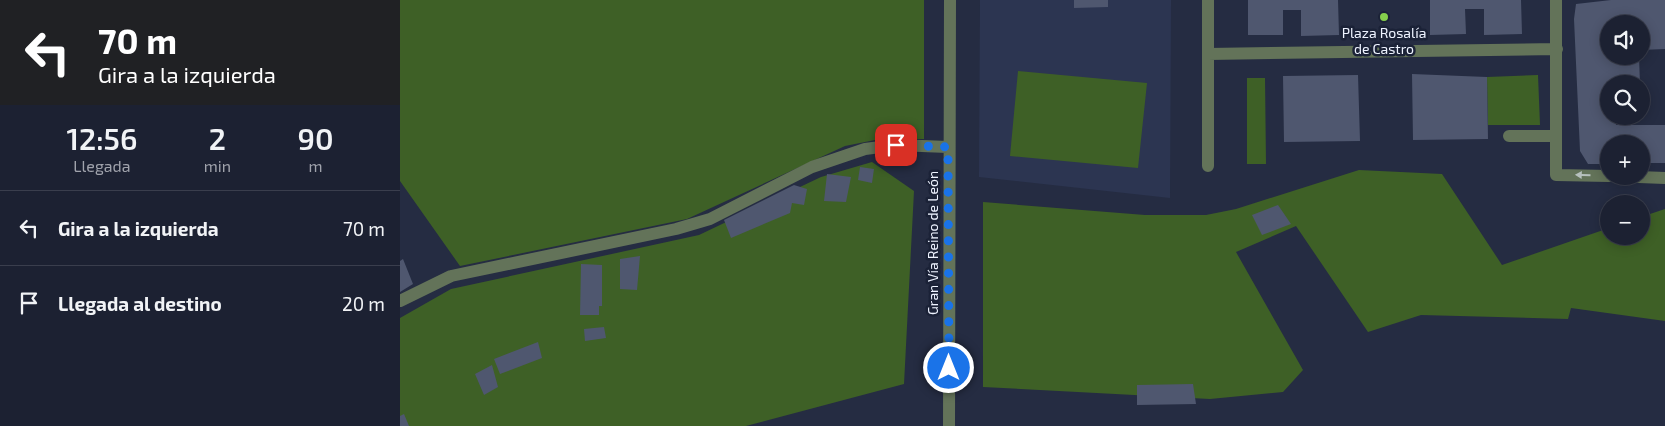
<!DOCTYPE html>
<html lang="es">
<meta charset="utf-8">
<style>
:root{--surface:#1c2132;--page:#25293a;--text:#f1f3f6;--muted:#a0a3ac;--line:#3a3e4d}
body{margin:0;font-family:"Exo 2",sans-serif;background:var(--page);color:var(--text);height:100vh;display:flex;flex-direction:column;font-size:19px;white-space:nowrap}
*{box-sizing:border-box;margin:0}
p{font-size:16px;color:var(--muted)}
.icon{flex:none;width:28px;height:28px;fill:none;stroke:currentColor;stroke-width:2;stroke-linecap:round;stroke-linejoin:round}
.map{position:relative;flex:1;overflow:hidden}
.details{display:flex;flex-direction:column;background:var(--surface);width:400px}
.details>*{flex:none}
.banner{background:#202124;color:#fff;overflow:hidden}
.tools{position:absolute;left:1200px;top:15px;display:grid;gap:10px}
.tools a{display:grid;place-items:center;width:50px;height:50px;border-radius:50%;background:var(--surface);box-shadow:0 2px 12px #0003,0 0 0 1px var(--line);font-size:25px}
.pin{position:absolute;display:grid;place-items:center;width:42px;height:42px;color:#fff;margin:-21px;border-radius:10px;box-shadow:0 2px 8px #0006}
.me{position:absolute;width:55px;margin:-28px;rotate:0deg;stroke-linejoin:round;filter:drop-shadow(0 0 4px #0008)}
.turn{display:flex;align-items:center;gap:18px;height:105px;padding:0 15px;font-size:22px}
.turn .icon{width:65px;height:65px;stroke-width:2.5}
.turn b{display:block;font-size:35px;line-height:42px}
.eta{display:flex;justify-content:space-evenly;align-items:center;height:85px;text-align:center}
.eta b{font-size:30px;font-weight:600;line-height:35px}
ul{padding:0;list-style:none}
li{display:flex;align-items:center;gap:15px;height:75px;padding:0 15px;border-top:1px solid var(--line)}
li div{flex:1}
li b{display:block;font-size:19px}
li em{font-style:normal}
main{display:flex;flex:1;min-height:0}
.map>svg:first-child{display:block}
.built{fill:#2c3551}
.green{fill:#3e6026}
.building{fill:#4f576f}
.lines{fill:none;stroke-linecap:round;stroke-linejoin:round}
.minor{stroke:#637359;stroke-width:12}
.oneway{fill:#b6c0bd}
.route{stroke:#1a73e8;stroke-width:9;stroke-dasharray:0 16.2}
.poi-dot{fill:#85cf4c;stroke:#1b2237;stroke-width:2}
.labels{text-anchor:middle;stroke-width:5;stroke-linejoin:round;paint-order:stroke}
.poi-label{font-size:14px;fill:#eef3ff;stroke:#1b2237}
.street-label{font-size:14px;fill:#eef3ff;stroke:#1b2237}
</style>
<main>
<section class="details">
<div class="banner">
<div class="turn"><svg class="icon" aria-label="left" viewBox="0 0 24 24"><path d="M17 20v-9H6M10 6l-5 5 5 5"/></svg><div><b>70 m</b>Gira a la izquierda</div></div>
</div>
<div class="eta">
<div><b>12:56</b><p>Llegada</p></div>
<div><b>2</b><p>min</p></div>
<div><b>90</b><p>m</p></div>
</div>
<ul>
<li><svg class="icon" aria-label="left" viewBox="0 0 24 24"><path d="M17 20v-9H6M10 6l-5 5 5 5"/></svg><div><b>Gira a la izquierda</b></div><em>70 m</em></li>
<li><svg class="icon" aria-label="arrive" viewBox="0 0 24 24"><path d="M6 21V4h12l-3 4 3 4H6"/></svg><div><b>Llegada al destino</b></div><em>20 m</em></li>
</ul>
</section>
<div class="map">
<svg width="1265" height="426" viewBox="0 0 1265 426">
<rect width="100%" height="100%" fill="#252c42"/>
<path class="built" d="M580,0H771L770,198L579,177Z"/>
<path class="green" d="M0,0H524V139H480L445,146L287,219L60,266L0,181Z
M618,71L747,83L738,168L610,156Z
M1138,75L1140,125H1088L1087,77Z
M847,78H865L866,164H847Z
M472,162L514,191L504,384L346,426H0V318L51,289L299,235L421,177Z
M959,170L1042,174L1102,265L1209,228V236H1241V217L1265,209V321L1171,308L1168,319L1021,315L968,332L896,226L836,252L903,370L883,392L810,399L583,387V202L745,215H806L836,209Z"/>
<path class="building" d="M674,0H708V7L674,8Z
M848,0H938L939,35L901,36V10H883V35H848Z
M1030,0H1121L1122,34L1084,35V9H1065L1066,34L1030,35Z
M1211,0H1265V49L1241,50V24H1209V56H1239L1240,84H1209V116H1216V125H1265V163H1241V144H1209V164H1188L1180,151L1174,19L1176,4Z
M1012,74L1087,77L1088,139L1013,140Z
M958,75L960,141L884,142L883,76Z
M460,167L474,169L472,183L458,180Z
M427,174L451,177L446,202L424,201Z
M394,185L407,189L404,205L392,203L390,213L331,238L324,220Z
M878,205L891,224L862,235L852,215Z
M240,256L237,290L220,289V259Z
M3,259L13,284L0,292V261Z
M181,264L202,265V306H199V315H180Z
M204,327L206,338L185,341L184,329Z
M138,342L142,358L100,374L94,359Z
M92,365L98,387L84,395L75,374Z
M793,384L796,404L737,405V385Z
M4,414L9,426H0V416Z"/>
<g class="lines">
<path class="minor" d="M1156,0V175L1209,176
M808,54L1157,49
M1109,136H1156
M808,166V0
M1213,176L1265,178
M0,301L51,276L276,229L310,219L412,167L465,149L496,145L548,147
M549,426L550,0"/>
</g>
<defs><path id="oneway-solid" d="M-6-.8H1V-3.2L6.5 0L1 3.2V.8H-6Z" transform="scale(1.25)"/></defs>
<use class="oneway" href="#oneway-solid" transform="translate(1183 175) rotate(-178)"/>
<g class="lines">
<path class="route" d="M496,145L548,147L549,368"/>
</g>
<circle class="poi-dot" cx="984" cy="17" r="5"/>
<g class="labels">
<g class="poi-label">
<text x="984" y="38">Plaza Rosalía<tspan x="984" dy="16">de Castro</tspan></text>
</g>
<g class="street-label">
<text transform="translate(533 243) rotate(-90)" y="5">Gran Vía Reino de León</text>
</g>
</g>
</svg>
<div class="tools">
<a><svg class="icon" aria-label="sound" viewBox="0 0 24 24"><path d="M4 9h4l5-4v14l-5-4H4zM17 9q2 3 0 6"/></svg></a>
<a><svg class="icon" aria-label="search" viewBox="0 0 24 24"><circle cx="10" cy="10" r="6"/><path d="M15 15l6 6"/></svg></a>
<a>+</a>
<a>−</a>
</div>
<div class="pin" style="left:496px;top:145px;background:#d93025"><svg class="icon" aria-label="arrive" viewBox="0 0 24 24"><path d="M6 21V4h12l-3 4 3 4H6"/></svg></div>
<svg class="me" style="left:549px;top:368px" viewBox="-20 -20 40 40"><circle r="17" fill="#1a73e8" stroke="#fff" stroke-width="3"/><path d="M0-11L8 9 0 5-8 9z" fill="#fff"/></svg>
</div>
</main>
